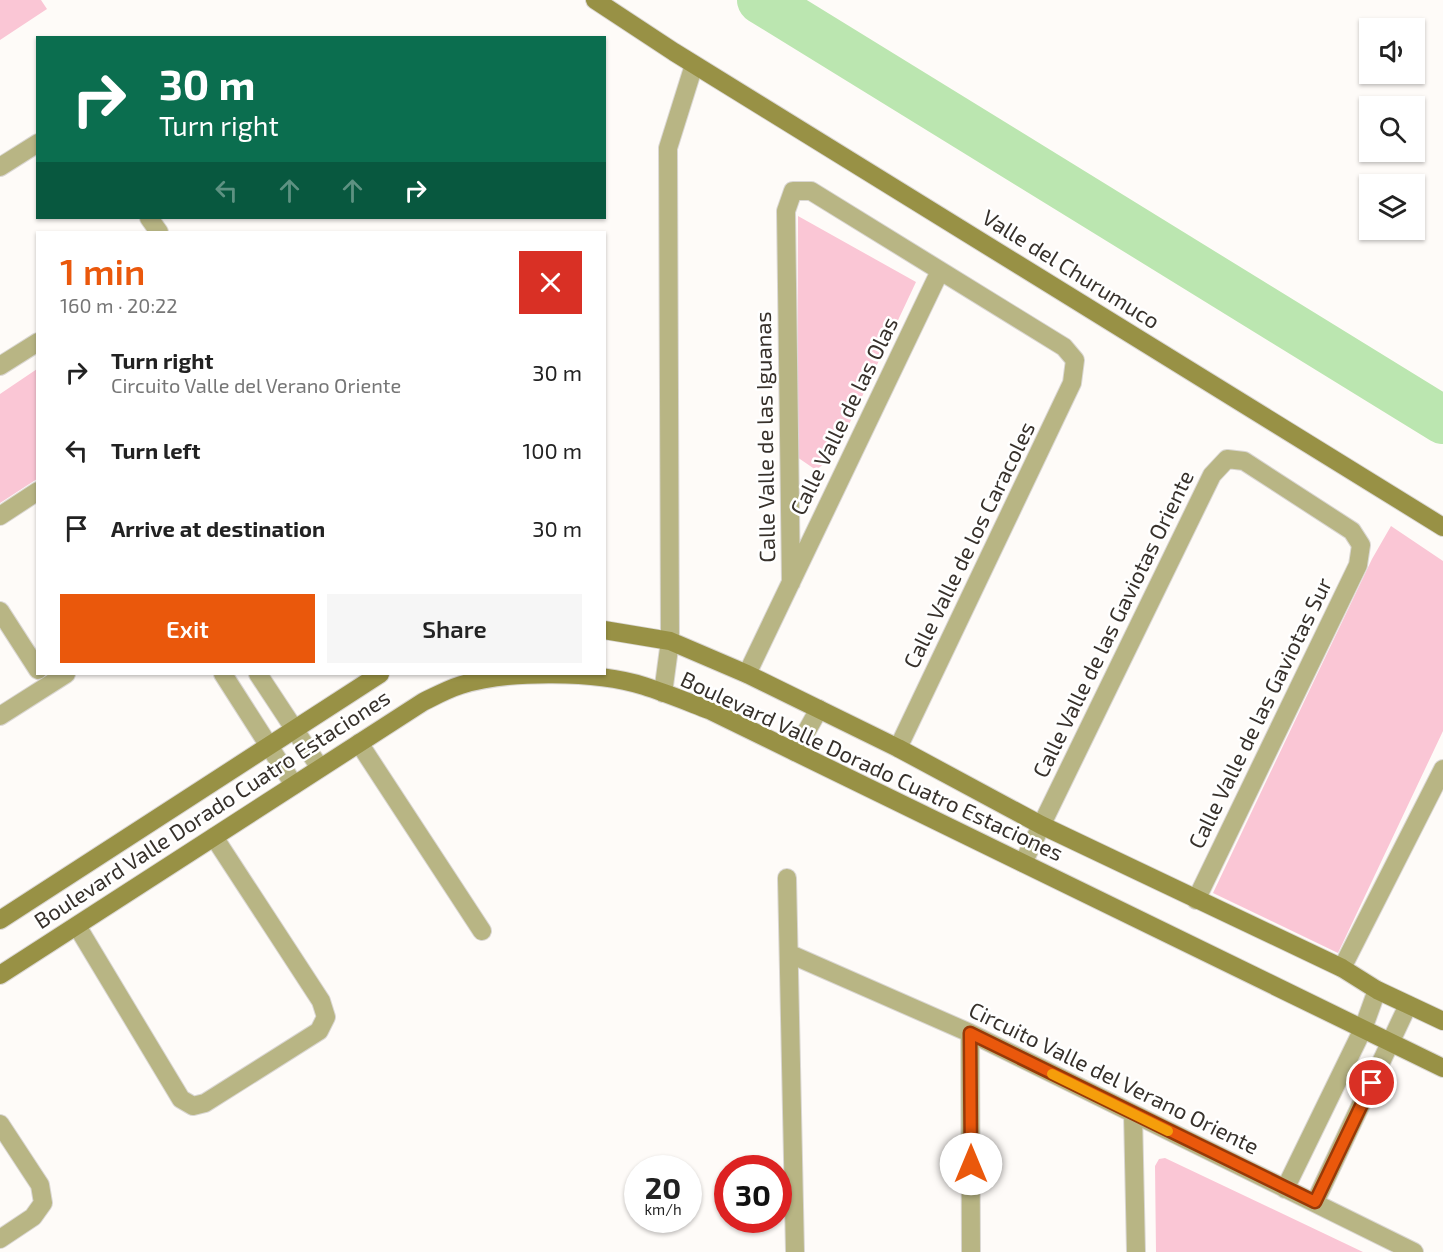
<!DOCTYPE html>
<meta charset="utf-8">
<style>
:root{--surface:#fff;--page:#f6f6f6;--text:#222;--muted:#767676;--accent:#ea580c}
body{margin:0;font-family:"Exo 2",sans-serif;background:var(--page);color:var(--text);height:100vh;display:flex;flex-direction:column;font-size:22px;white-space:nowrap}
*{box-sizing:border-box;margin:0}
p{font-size:20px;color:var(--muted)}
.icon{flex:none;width:33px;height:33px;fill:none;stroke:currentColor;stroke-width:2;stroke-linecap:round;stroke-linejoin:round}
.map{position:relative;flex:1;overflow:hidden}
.details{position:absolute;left:36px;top:231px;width:570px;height:444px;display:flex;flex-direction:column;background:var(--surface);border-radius:0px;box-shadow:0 2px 4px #0004}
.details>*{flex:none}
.top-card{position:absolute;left:36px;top:36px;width:570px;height:183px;border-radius:0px;box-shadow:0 2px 4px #0004;background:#0b6e4f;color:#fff;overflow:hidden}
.tools{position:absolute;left:1359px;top:18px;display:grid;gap:12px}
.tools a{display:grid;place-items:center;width:66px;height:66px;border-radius:0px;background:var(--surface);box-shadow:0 2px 4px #0004;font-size:30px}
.speed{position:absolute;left:624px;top:1155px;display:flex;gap:12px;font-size:30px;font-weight:700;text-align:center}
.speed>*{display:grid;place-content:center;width:78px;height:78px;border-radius:50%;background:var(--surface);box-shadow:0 2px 4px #0004;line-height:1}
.speed small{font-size:15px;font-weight:400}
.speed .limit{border:9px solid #d22;background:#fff;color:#111}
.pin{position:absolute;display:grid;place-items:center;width:51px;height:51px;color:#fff;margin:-26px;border:3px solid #fff;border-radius:50%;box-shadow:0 2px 6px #0007}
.me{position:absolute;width:66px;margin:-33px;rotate:0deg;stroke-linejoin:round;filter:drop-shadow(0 0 4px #0008)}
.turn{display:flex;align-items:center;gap:21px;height:126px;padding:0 24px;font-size:27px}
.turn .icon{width:78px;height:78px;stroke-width:2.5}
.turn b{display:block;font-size:42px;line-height:51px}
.lanes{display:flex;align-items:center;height:57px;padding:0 24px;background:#0003;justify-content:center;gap:30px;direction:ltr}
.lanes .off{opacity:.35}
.round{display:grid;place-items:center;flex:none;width:63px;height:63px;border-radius:0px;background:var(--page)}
.head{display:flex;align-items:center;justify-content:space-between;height:102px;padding:0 24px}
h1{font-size:36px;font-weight:600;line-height:45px;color:var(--accent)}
.action{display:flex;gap:12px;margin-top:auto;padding:12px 24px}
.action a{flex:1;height:69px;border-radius:0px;background:var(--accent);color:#fff;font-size:24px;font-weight:600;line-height:69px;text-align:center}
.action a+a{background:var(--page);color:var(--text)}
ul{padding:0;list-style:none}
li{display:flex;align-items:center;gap:18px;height:78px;padding:0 24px}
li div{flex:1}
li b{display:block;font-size:22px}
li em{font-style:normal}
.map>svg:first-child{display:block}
.green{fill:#fac6d5}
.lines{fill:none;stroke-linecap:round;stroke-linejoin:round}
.river{stroke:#bbe6b0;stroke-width:48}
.street-casing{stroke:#dad7d3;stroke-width:20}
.secondary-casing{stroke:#dad7d3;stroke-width:20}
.street{stroke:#b8b584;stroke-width:18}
.secondary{stroke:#989145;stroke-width:18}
.route-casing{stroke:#983908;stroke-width:15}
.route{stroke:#ea580c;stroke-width:10}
.slow{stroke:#f59e0b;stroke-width:10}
.labels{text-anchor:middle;stroke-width:5;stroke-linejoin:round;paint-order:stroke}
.street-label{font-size:22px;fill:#37312b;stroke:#fff}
</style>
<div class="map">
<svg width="1443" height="1252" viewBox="0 0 1443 1252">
<rect width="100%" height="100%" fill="#fefbf8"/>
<path class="green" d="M0,0H41L47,9L0,40Z
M798,216L916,282L834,456L816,470L797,457Z
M37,369V479L0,503V394Z
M1391,526L1443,561V731L1338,953L1213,893L1372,559Z
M1165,1158L1363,1252H1156L1155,1166L1159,1159Z"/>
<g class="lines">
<path class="river" d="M761,0L1443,420"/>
<defs>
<path id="street" d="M0,167L38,143
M149,218L159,232
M0,366L38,342
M0,516L38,491
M791,583L786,211L793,191H811L1064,347L1075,360L1072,383L898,748
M0,611L38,670
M223,674L294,785
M258,674L320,768
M747,674L940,271
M663,693L670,641L668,148L694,65
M0,716L66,674
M359,743L482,931
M795,752L819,709
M1023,863L1212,475L1227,459L1244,461L1352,531L1361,545L1358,565L1196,900
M787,878L795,1252
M77,926L181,1099L193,1106L205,1103L319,1031L326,1017L321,1001L214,837
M790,954L970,1033L1414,1252
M1342,968L1443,769
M970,1033L971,1252
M1133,1114L1136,1252
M0,1124L40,1185L43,1203L33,1217L0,1239
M1285,1189L1363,1029L1377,990
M1315,1202L1408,1005"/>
<path id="secondary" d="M595,0L674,52L1443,527
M604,630L670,641L747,674L898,748L1041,825L1342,968L1377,990L1443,1021
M0,920L380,674
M0,975L423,702C435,696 448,689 461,685C508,670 597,671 644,686C666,693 688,702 709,710L1443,1068"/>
</defs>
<use href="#street" class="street-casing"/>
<use href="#secondary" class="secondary-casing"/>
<use href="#street" class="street"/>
<use href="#secondary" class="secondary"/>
</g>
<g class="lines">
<defs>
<path id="route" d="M971,1164L970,1033L1315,1202L1372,1083"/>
</defs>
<use href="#route" class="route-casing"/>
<use href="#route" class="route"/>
<path class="slow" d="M1052,1074L1168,1131"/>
</g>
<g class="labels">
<g class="street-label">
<text transform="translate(1071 269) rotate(32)" y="8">Valle del Churumuco</text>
<text transform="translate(844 416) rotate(-64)" y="8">Calle Valle de las Olas</text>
<text transform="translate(765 437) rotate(-91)" y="8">Calle Valle de las Iguanas</text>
<text transform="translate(969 545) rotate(-64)" y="8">Calle Valle de los Caracoles</text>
<text transform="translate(1113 624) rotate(-64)" y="8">Calle Valle de las Gaviotas Oriente</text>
<text transform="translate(1260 713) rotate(-64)" y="8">Calle Valle de las Gaviotas Sur</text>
<text transform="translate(872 766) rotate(25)" y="8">Boulevard Valle Dorado Cuatro Estaciones</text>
<text transform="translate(212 809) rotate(-33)" y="8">Boulevard Valle Dorado Cuatro Estaciones</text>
<text transform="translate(1114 1078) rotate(26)" y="8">Circuito Valle del Verano Oriente</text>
</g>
</g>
</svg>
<div class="tools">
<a><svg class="icon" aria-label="sound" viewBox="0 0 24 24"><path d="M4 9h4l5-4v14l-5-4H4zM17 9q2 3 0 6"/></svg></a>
<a><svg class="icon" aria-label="search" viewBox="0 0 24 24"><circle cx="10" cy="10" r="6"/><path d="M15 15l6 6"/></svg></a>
<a><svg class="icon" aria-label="layers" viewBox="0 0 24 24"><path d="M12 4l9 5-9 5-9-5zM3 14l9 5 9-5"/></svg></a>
</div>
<div class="speed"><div>20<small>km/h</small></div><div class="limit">30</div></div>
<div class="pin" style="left:1372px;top:1083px;background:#d93025"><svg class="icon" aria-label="arrive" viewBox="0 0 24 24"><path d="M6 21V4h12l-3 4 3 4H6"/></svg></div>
<svg class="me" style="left:971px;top:1164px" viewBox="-20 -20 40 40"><circle r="19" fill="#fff"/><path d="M0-13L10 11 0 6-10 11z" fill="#ea580c"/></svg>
<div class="top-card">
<div class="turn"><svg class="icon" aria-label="right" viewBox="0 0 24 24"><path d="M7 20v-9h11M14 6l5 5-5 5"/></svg><div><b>30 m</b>Turn right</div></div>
<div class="lanes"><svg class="icon off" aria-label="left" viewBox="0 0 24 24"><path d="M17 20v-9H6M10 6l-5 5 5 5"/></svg><svg class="icon off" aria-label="ahead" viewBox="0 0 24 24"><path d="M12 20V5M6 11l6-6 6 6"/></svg><svg class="icon off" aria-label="ahead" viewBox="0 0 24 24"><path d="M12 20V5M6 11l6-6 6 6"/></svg><svg class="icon" aria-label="right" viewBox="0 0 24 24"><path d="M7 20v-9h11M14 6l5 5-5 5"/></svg></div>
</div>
<section class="details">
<div class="head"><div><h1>1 min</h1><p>160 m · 20:22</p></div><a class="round" style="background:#d93025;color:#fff"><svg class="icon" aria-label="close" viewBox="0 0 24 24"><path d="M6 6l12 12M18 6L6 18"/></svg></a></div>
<ul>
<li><svg class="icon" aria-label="right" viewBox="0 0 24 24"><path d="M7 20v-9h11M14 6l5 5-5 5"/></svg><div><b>Turn right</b><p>Circuito Valle del Verano Oriente</p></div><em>30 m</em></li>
<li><svg class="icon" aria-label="left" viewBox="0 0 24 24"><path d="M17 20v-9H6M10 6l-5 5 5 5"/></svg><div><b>Turn left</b></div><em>100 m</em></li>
<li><svg class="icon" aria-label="arrive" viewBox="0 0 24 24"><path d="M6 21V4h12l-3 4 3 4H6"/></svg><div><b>Arrive at destination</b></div><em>30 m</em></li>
</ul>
<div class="action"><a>Exit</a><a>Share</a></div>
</section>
</div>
